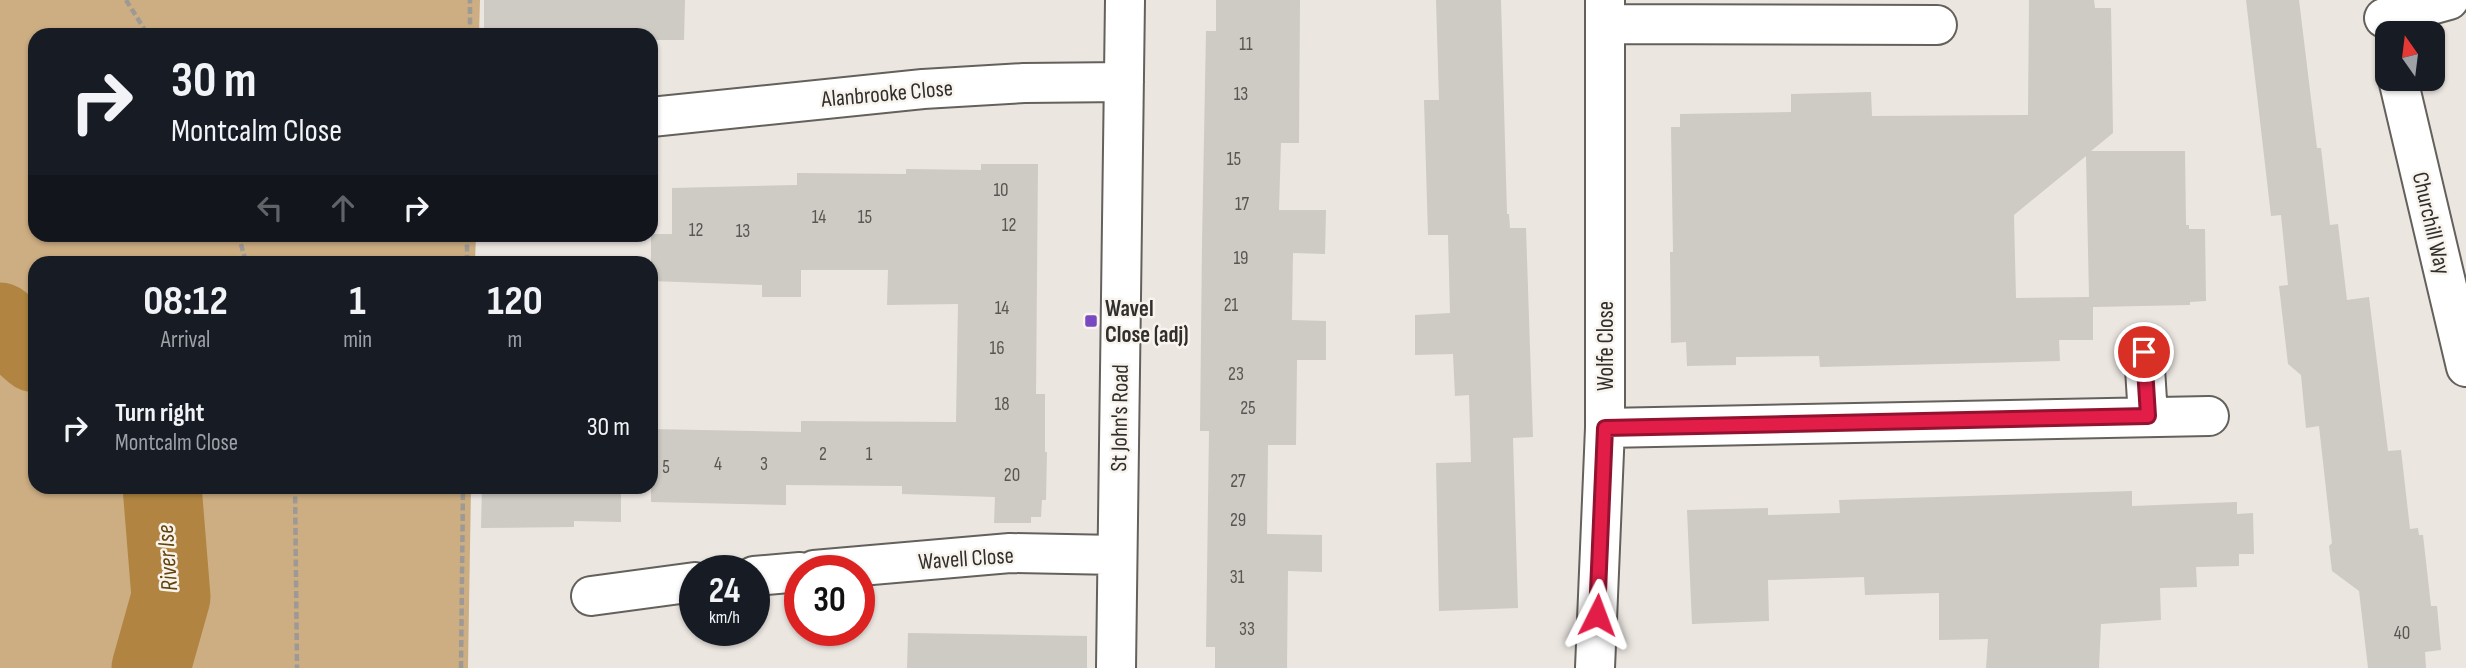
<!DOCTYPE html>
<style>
:root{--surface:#171b24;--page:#20242c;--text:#f1f3f6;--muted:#9ea1a6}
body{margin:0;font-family:"Sofia Sans Condensed",sans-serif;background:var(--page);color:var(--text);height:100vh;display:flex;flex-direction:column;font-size:26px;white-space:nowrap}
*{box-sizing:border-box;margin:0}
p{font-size:23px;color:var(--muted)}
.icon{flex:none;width:38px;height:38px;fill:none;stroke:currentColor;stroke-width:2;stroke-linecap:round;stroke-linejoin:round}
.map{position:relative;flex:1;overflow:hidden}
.drawer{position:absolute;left:28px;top:256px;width:630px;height:238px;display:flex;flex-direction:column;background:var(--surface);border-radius:21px;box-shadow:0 2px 5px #0004}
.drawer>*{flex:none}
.hud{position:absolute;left:28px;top:28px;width:630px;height:214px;border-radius:21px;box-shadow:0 2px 5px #0004;background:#171b24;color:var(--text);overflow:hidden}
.needle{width:46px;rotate:346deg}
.controls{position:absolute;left:2375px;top:21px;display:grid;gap:14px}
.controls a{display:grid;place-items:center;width:70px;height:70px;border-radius:14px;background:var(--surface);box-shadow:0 2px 5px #0004;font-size:35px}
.speed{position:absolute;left:679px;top:555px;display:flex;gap:14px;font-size:35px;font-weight:700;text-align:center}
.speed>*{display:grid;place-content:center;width:91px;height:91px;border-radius:50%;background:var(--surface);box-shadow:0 2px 5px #0004;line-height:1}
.speed small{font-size:18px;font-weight:400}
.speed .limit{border:10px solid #d22;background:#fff;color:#111}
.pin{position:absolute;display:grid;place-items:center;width:60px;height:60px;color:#fff;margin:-30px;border:4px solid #fff;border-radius:50%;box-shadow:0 2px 7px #0007}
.me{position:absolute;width:77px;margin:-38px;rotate:3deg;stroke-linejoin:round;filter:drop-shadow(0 0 5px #0008)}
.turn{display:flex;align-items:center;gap:24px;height:147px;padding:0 28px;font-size:32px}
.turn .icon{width:91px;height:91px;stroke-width:2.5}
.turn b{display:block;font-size:49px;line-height:60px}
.lanes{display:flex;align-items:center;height:66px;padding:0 28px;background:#0003;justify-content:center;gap:35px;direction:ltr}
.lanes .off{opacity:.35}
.eta{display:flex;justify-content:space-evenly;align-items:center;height:119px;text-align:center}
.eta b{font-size:42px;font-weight:700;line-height:49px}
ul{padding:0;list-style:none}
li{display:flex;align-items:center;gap:21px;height:105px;padding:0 28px}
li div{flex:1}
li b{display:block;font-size:26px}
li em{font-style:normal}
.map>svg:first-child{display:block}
.green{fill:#cdae83}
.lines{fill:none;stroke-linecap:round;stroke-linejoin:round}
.river{stroke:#b18541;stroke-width:79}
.building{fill:#cecac4;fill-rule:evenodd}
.street-casing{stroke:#64605b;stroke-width:42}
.path{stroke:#9d9995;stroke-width:4.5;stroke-dasharray:7 3.5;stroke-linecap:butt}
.street{stroke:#fff;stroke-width:38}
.route-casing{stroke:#92132f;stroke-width:18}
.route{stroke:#e11d48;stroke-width:12}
.poi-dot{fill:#7849c1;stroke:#f8f4ed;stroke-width:2.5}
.labels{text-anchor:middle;stroke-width:5;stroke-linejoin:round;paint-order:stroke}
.number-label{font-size:19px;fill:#585653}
.street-label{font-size:23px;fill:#312f2d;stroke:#f8f4ed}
.poi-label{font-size:23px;font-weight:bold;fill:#312f2d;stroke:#f8f4ed;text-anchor:start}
.water-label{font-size:24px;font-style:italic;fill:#62430c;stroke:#f8f4ed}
</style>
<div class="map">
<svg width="2466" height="668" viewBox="0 0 2466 668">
<rect width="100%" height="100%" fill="#ebe6e0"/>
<path class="green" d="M0,0H480L479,35H35V234L476,235L475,262H35V486L471,487L468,668H0Z"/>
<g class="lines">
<path class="river" d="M0,322L35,353
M151,668L171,597L162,486"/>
</g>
<path class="building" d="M484,0H685L684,40H651V35H484Z
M1216,0H1300L1299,143H1281L1279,210H1326L1325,254L1293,253L1292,320L1326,321V360H1297L1296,445H1268L1267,534L1322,535V572L1288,571L1287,668H1215V647H1206L1209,431H1200L1202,244L1206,31H1216Z
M1436,0H1501L1507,214H1509L1510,228H1526L1530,348L1533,437L1513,438L1518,608L1439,611L1436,463L1471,462L1469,395L1455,396L1453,354L1415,355V315L1450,313L1448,235H1428L1424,100H1439Z
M2029,0H2094L2095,8H2111L2113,133L2091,151H2185L2186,225H2189V229H2205L2206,301L2190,302V305L2093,307V340H2059L2060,361L1820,367L1819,356L1736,357V365L1687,366L1686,342L1671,343L1670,252H1673L1671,127H1680V114L1791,112V94L1871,92L1872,116L2028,115ZM2086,156L2089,297L2016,298L2014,215Z
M2246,0H2299L2317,148H2321L2330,225L2338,224L2347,300L2369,297L2388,451L2401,450L2410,529L2418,528L2419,535H2423L2431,606H2437L2441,650L2425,652L2426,668H2368L2359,591L2332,571L2329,546L2332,543L2319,426L2306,428L2301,375L2288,364L2279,286L2288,285L2281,215L2271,216Z
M981,164H1038L1036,394H1045V452H1047L1046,500H1042L1041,517H1031V523H994L995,497L902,494V486L786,485V505L651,502V429L801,432V421L956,422L958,304L887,305L888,270H801V297H762V285L651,281V234H672V188L797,185V173L906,174V169L981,170Z
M482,486H621V522L574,521V527L481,528Z
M2132,491V506L2237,502V514L2253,513L2254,554H2239V566L2196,567L2197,587L2160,588L2161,620L2101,624L2099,668H1986L1988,639L1939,640V593L1865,595L1864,577L1768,580L1769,621L1692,624L1687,510L1768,508V515L1840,513L1839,500Z
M908,633L1087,636V668H907Z"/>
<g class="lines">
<defs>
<path id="street" d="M2384,18L2449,0
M1605,24L1937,25
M2398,79L2466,367
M651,117L923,89L1024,83L1124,82
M2144,352L2148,417
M1605,428L2209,416
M814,570L1010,553L1117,555
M754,576L800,572
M591,596L695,582
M1116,668L1125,0
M1595,668L1605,428V0"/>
</defs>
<use href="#street" class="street-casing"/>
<path class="path" d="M126,0L148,35
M470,35V0
M238,234L246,262
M467,262V234
M295,486L297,668
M461,668L463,486"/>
<use href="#street" class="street"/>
</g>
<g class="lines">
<defs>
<path id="route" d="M1597,615L1605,428L2148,416L2144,352"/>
</defs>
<use href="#route" class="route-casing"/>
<use href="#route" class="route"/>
</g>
<rect class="poi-dot" x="1084" y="314" width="14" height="14" rx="3.5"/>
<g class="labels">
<g class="number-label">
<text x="1246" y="50">11</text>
<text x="1241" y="100">13</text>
<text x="1234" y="165">15</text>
<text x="1001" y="196">10</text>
<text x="1242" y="210">17</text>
<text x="819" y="223">14</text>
<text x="865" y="223">15</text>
<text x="1009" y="231">12</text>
<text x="696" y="236">12</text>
<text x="743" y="237">13</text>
<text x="1241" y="264">19</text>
<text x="1231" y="311">21</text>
<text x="1002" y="314">14</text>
<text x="997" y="354">16</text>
<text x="1236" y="380">23</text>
<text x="1002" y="410">18</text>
<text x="1248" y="414">25</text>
<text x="823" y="460">2</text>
<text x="869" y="460">1</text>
<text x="718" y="470">4</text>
<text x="764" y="470">3</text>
<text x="666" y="473">5</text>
<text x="1012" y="481">20</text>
<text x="1238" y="487">27</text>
<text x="1238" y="526">29</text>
<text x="1237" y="583">31</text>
<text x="1247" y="635">33</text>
<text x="2402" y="639">40</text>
</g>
<g class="street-label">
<text transform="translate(887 93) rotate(-5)" y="8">Alanbrooke Close</text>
<text transform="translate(2432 223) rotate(77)" y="8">Churchill Way</text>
<text transform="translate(1605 346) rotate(-90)" y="8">Wolfe Close</text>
<text transform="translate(1119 418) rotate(-89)" y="8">St John's Road</text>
<text transform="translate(966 558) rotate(-4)" y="8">Wavell Close</text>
</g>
<g class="poi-label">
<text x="1105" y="316">Wavel<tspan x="1105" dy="26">Close (adj)</tspan></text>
</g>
<g class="water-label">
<text transform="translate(167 558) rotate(-94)" y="8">River Ise</text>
</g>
</g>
</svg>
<div class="controls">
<a><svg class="needle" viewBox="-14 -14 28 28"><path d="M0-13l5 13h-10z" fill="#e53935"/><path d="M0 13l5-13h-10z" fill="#9ea1a6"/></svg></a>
</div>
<div class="speed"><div>24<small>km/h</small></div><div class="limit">30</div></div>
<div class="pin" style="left:2144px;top:352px;background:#d93025"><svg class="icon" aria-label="arrive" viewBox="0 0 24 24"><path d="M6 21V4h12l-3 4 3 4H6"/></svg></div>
<svg class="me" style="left:1597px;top:615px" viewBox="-20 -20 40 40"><path d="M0-17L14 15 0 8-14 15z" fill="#e11d48" stroke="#fff" stroke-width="4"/></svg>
<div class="hud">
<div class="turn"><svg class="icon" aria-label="right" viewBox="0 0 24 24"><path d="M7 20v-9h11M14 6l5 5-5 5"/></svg><div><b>30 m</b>Montcalm Close</div></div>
<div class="lanes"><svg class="icon off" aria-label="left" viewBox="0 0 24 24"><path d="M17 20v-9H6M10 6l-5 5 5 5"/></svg><svg class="icon off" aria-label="ahead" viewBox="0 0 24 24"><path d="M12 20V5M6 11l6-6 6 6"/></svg><svg class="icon" aria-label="right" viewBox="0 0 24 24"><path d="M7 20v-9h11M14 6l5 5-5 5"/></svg></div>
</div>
<section class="drawer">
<div class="eta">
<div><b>08:12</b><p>Arrival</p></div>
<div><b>1</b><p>min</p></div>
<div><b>120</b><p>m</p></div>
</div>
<ul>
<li><svg class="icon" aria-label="right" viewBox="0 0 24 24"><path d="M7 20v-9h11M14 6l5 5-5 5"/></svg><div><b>Turn right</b><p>Montcalm Close</p></div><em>30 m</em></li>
</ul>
</section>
</div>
